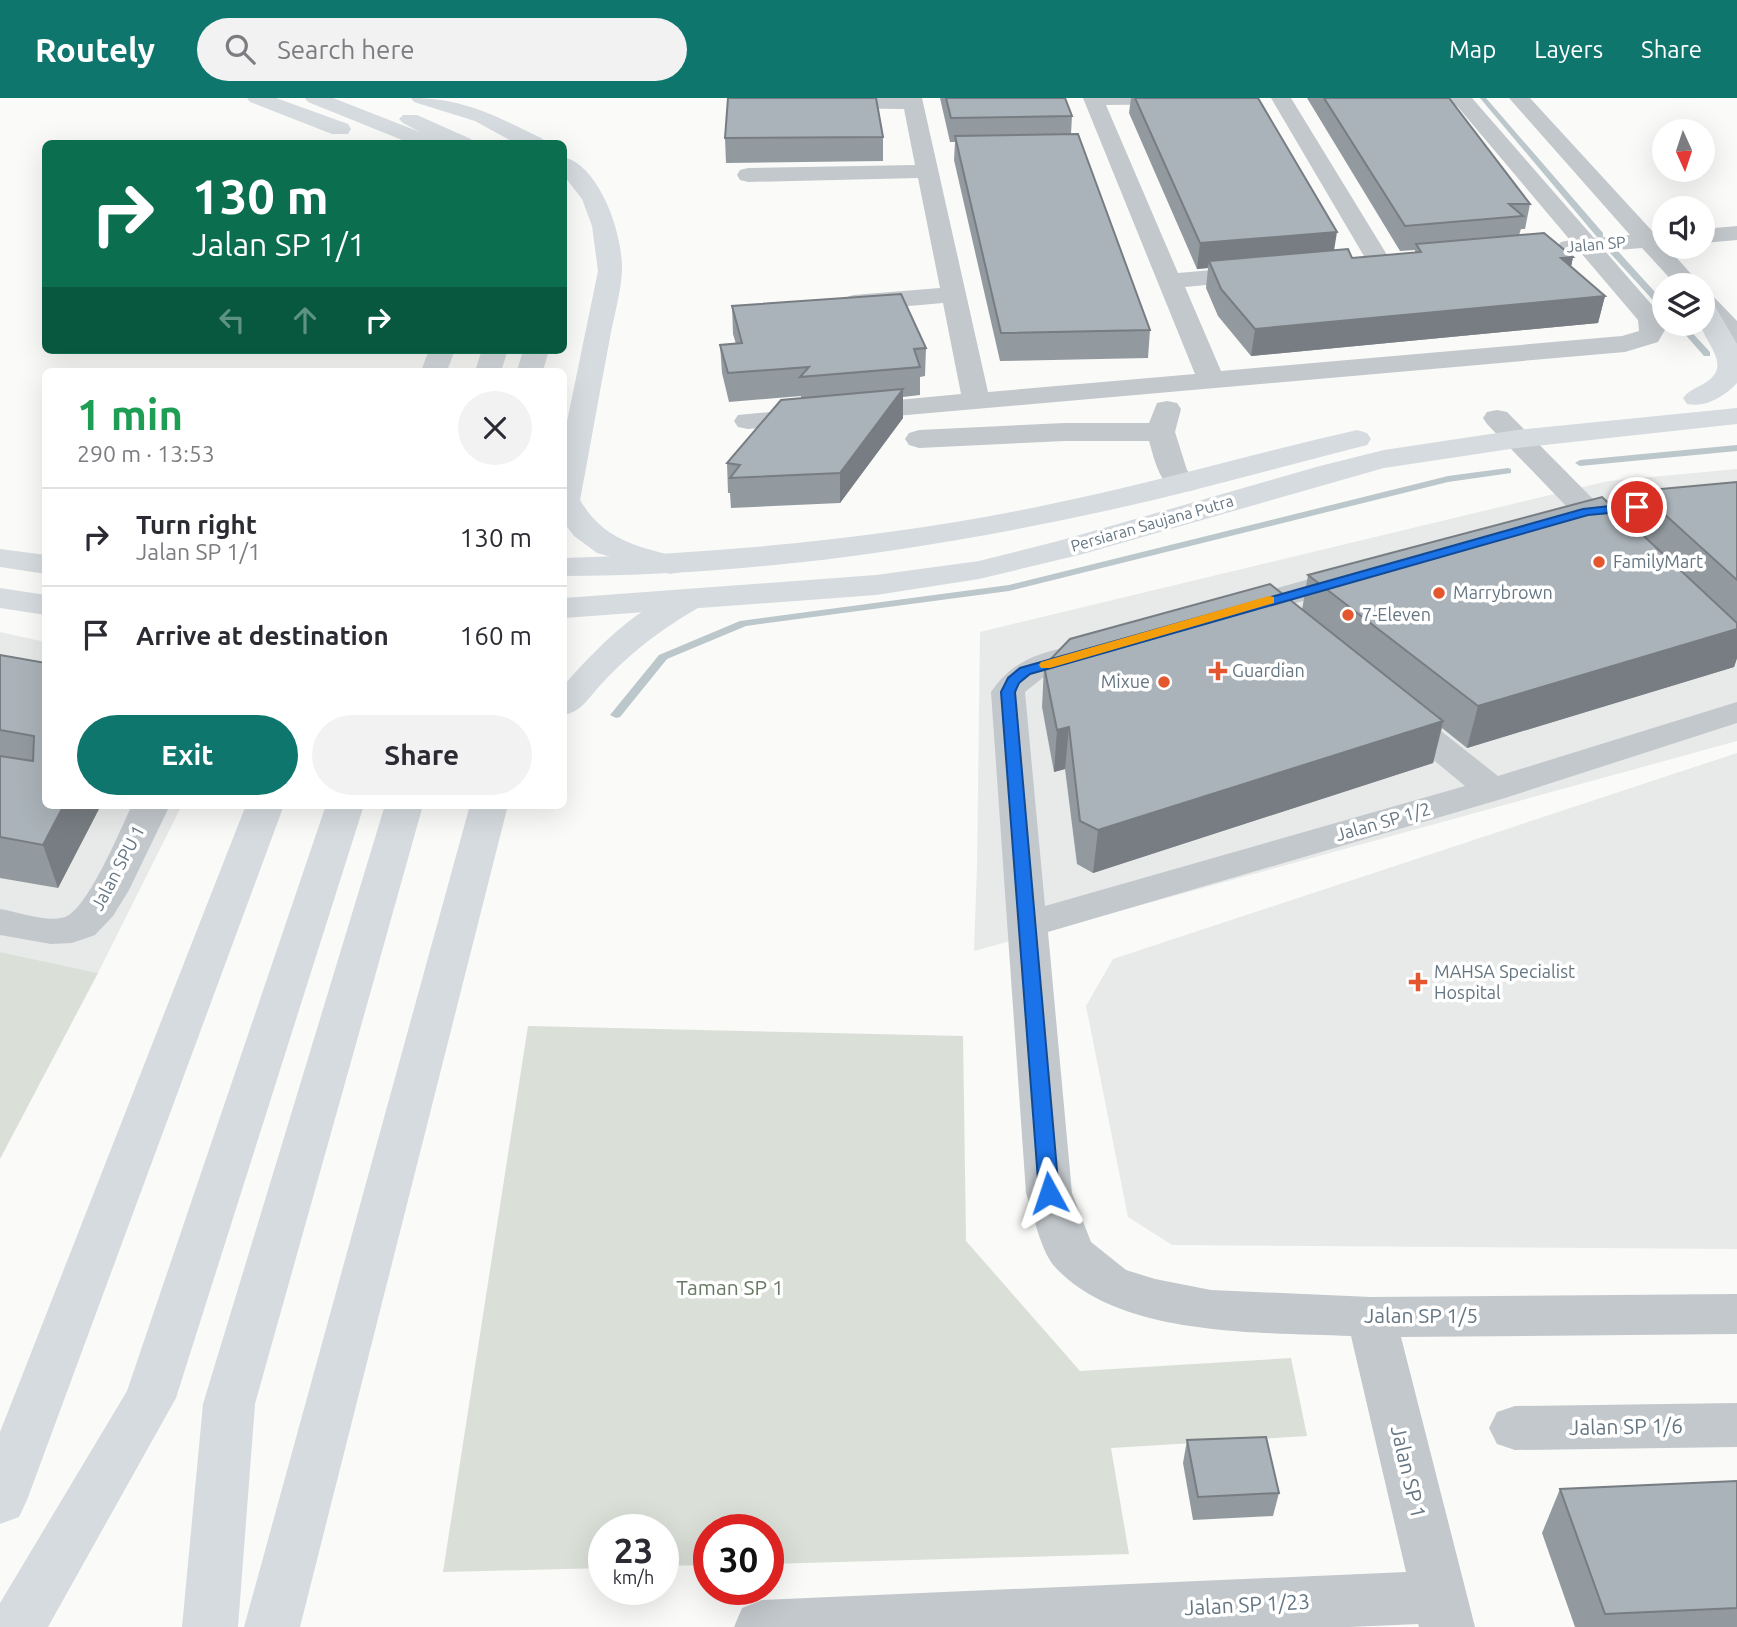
<!DOCTYPE html>
<meta charset="utf-8">
<style>
:root{--surface:#fff;--page:#f2f2f3;--text:#2b2b33;--muted:#7c7c81;--line:#e1e1e2;--accent:#0f766e}
body{margin:0;font-family:Ubuntu,sans-serif;background:var(--page);color:var(--text);height:100vh;display:flex;flex-direction:column;font-size:26px;white-space:nowrap}
*{box-sizing:border-box;margin:0}
p{font-size:23px;color:var(--muted)}
.icon{flex:none;width:38px;height:38px;fill:none;stroke:currentColor;stroke-width:2;stroke-linecap:round;stroke-linejoin:round}
.map{position:relative;flex:1;overflow:hidden}
.panel{position:absolute;left:42px;top:270px;width:525px;height:441px;display:flex;flex-direction:column;background:var(--surface);border-radius:10px;box-shadow:0 7px 28px #0002}
.panel>*{flex:none}
.banner{position:absolute;left:42px;top:42px;width:525px;height:214px;border-radius:10px;box-shadow:0 7px 28px #0002;background:#0b6e4f;color:#fff;overflow:hidden}
.needle{width:46px;rotate:177deg}
.controls{position:absolute;left:1652px;top:21px;display:grid;gap:14px}
.controls a{display:grid;place-items:center;width:63px;height:63px;border-radius:50%;background:var(--surface);box-shadow:0 7px 28px #0002;font-size:35px}
.speed{position:absolute;left:588px;top:1416px;display:flex;gap:14px;font-size:35px;font-weight:700;text-align:center}
.speed>*{display:grid;place-content:center;width:91px;height:91px;border-radius:50%;background:var(--surface);box-shadow:0 7px 28px #0002;line-height:1}
.speed small{font-size:18px;font-weight:400}
.speed .limit{border:10px solid #d22;background:#fff;color:#111}
.pin{position:absolute;display:grid;place-items:center;width:60px;height:60px;color:#fff;margin:-30px;border:4px solid #fff;border-radius:50%;box-shadow:0 2px 7px #0007}
.me{position:absolute;width:77px;margin:-38px;rotate:355deg;stroke-linejoin:round;filter:drop-shadow(0 0 5px #0008)}
.turn{display:flex;align-items:center;gap:24px;height:147px;padding:0 35px;font-size:32px}
.turn .icon{width:91px;height:91px;stroke-width:2.5}
.turn b{display:block;font-size:49px;line-height:60px}
.lanes{display:flex;align-items:center;height:66px;padding:0 35px;background:#0003;justify-content:center;gap:35px;direction:ltr}
.lanes .off{opacity:.35}
.round{display:grid;place-items:center;flex:none;width:74px;height:74px;border-radius:37px;background:var(--page)}
.overview{display:flex;align-items:center;justify-content:space-between;height:119px;padding:0 35px}
h1{font-size:42px;font-weight:700;line-height:52px;color:#1e9e55}
.cta{display:flex;gap:14px;margin-top:auto;padding:14px 35px}
.cta a{flex:1;height:80px;border-radius:42px;background:var(--accent);color:#fff;font-size:28px;font-weight:700;line-height:80px;text-align:center}
.cta a+a{background:var(--page);color:var(--text)}
ul{padding:0;list-style:none}
li{display:flex;align-items:center;gap:21px;height:98px;padding:0 35px;border-top:2px solid var(--line)}
li div{flex:1}
li b{display:block;font-size:26px}
li em{font-style:normal}
header{display:flex;align-items:center;gap:42px;box-sizing:border-box;height:98px;padding:0 35px;background:var(--accent);color:#fff}
header strong{font-size:33px}
nav{display:flex;gap:38px;margin-inline-start:auto;font-size:24px}
.search{width:490px;height:63px;background:var(--page);display:flex;align-items:center;gap:18px;box-sizing:border-box;padding:0 24px;border-radius:38px;color:var(--muted);font-size:26px}
.map>svg:first-child{display:block}
.built{fill:#e8e9e9}
.green{fill:#dadfd7}
.lines{fill:none;stroke-linecap:round;stroke-linejoin:round}
.stream{fill:#bbc7cb;fill-rule:evenodd}
.minor{fill:#c3c8cc;fill-rule:evenodd}
.major{fill:#d6dbdf;fill-rule:evenodd}
.highway{fill:#d6dbdf;fill-rule:evenodd}
.wall{fill:#929a9f}
.shaded-wall{fill:#777d82}
.building{fill:#aab3b9;stroke:#777d82;stroke-width:2}
.route{fill:#1a73e8;stroke:#114b97;stroke-width:2}
.slow{fill:#f59e0b}
.poi-dot{fill:#e4572e;stroke:#fff;stroke-width:2.5}
.labels{text-anchor:middle;stroke-width:7;stroke-linejoin:round;paint-order:stroke}
.far-street-label{font-size:16px;fill:#657683;stroke:#fff}
.poi-label{font-size:18px;fill:#657683;stroke:#fff;text-anchor:start}
.street-label{font-size:18px;fill:#657683;stroke:#fff}
.near-park-label{font-size:21px;fill:#687a64;stroke:#fff}
.near-street-label{font-size:21px;fill:#657683;stroke:#fff}
</style>
<header>
<strong>Routely</strong>
<div class="search"><svg class="icon" aria-label="search" viewBox="0 0 24 24"><circle cx="10" cy="10" r="6"/><path d="M15 15l6 6"/></svg>Search here</div>
<nav><a>Map</a><a>Layers</a><a>Share</a></nav>
</header>
<div class="map">
<svg width="1737" height="1529" viewBox="0 0 1737 1529">
<rect width="100%" height="100%" fill="#fafaf8"/>
<path class="built" d="M1737,371V643L974,853L977,768L980,534L1608,383Z
M0,534L45,544L46,707H182L98,875L0,854Z
M1737,655V1151L1172,1147L1128,1119L1086,908L1113,861Z"/>
<path class="green" d="M0,854L98,875L0,1061Z
M528,928L963,938L966,1143L1080,1273L1291,1260L1307,1338L1111,1350L1129,1456L768,1466V1432H709V1467L663,1468V1432H604V1470L443,1474Z"/>
<g class="lines">
<path class="stream" d="M1480,0H1486L1603,135V139H1597Z
M1610,151H1616L1664,204V211H1661L1610,155Z
M1676,226H1684L1710,254V258H1704Z
M1737,347V353L1580,368L1575,365L1580,362Z
M1508,370L1511,371V375L1448,384L1009,493L746,528L667,561L620,619L616,620L610,617L659,557L740,523L1009,487L1448,378Z"/>
<path class="minor" d="M822,0H922L988,294L1195,276L1083,0H1194L1191,4L1184,6L1106,7L1178,175L1258,168L1267,170L1270,175L1267,180L1258,182L1185,189L1221,273L1622,238L1639,233L1638,222L1581,155L1561,154L1557,149L1561,144L1570,142L1457,8L1445,0H1472L1594,140L1630,137L1509,0H1530L1654,135L1664,134V149H1667L1701,187H1676L1642,150L1605,153L1659,215L1666,230L1658,244L1625,254L748,331L738,329L734,323L738,317L961,296L943,205L853,213L844,210L840,205L844,200L853,197L940,190L918,80L748,84L740,82L737,77L740,72L748,70L915,67L904,11L816,10L813,6Z
M1271,0H1291L1392,165L1389,170L1380,172L1371,170Z
M1737,128V142L1703,145V131Z
M1703,194L1712,197L1737,223V246L1728,244L1703,217Z
M1167,303L1177,305L1181,311L1175,334L1187,372L1199,386L1194,392C1162,400 1156,367 1149,343H1065L919,350L909,347L905,341L909,335L919,332L1065,325H1149L1157,305Z
M1497,312L1507,314L1596,404L1737,390V408L1613,421L1619,429L1615,435C1600,439 1593,436 1583,425L1566,429L1555,426L1551,420L1555,414L1568,410L1487,326L1483,320L1487,314Z
M1356,468L1367,471L1372,478L1367,485L1235,522L1223,519L1219,512L1223,505Z
M1093,543L1105,546L1110,553L1105,560L1045,578L1025,594L1045,808L1465,688L1384,621L1379,614L1384,607L1396,604L1408,607L1498,678L1737,604V625L1505,700L1048,834L1072,1095L1091,1144L1126,1172L1155,1181L1211,1192L1371,1199L1737,1196V1236L1401,1239L1475,1529H1419L1418,1526L1349,1529H734L742,1510L762,1502L1406,1474L1351,1238C1262,1234 1120,1240 1055,1169C1041,1154 1033,1115 1026,1095L991,594C1016,556 1051,553 1093,543Z
M132,707H170L129,792L113,818L95,837L72,845L51,846L0,837V811C19,814 47,825 65,819C88,811 121,730 132,707Z
M1737,1305V1349L1515,1352L1497,1346L1489,1330L1497,1314L1515,1308Z"/>
<path class="major" d="M1703,200L1712,203L1737,246V285C1725,298 1706,310 1687,306L1683,300C1691,289 1706,288 1714,277C1726,261 1702,240 1701,226C1700,222 1703,207 1703,200Z
M1737,310V326L1517,350L1384,370L1083,456L979,481L876,497L564,520V500L876,477L979,463L1062,442L1320,368L1384,352L1517,332Z
M1357,332L1367,335L1371,341L1367,347C1280,369 1193,394 1105,413C927,452 745,478 564,478V460C721,455 878,441 1032,410C1142,388 1248,357 1357,332Z
M0,451L46,457V476L0,469Z
M0,490L46,497V517L0,510Z"/>
<path class="highway" d="M247,0H276L348,26L351,31L348,36H332L250,4Z
M305,0H333L420,34L403,25L399,21L403,17H417L471,41L473,46H412L308,4Z
M411,0C464,0 496,18 543,41L545,46H517L475,23L414,4Z
M564,59C601,69 623,138 622,172C621,196 613,221 609,245C599,297 590,350 580,402C605,444 638,448 681,460L686,467L681,474L670,476L597,455L574,438L564,425V338L598,173L592,128L582,101L564,78Z
M429,252H455L447,273H421Z
M482,252H508L501,273H475Z
M523,252H549L543,273H517Z
M690,491L701,494L706,501L701,508C659,533 629,555 596,592C586,604 579,614 564,617V587C597,550 640,504 690,491Z
M246,707H284L27,1402L19,1419L0,1426V1334Z
M326,707H364L176,1300L48,1529H0V1505L127,1293Z
M385,707H423L255,1306L238,1529H182L203,1306Z
M470,707H508L300,1529H244Z"/>
</g>
<path class="wall" d="M940,0H1065L1072,18L1071,36L1150,232L1148,260L1000,263L954,62L955,44H950Z
M1131,0H1258L1334,153L1352,160L1415,154V152L1400,153L1307,0H1449L1530,106L1525,131H1521L1519,137L1573,159L1571,169L1605,198L1598,225L1251,258L1218,218L1206,190L1208,170L1197,171L1129,15Z
M883,39V63L726,65L725,40Z
M732,208L926,250L925,278L920,279V297L903,299V320L840,405L731,410L730,395H728L727,365L801,300V298L729,304L722,275L720,247L736,246L733,236Z
M1737,384V560L1734,569L1467,650L1442,630L1433,665L1093,775L1077,766L1065,671L1054,674L1042,609L1044,568L1302,512L1308,477L1630,425L1639,393Z
M0,557L46,565V707H101L58,790L0,780Z
M1187,1342L1279,1395L1273,1418L1193,1422L1183,1365Z
M1737,1383V1529H1575L1542,1435L1560,1391Z"/>
<path class="shaded-wall" d="M1337,134L1333,159L1209,163L1208,170L1197,171L1200,145Z
M1573,159L1567,186L1561,160Z
M1605,198L1598,225L1251,258L1255,231Z
M903,291V320L840,405V375Z
M1737,531V560L1734,569L1467,650L1478,608Z
M1443,623L1433,665L1093,775L1098,732Z
M1069,629L1065,671L1054,674L1057,632Z
M64,707H101L58,790L43,747Z"/>
<path class="building" d="M728,0H876L883,39L725,40Z
M946,0H1065L1072,18L951,20Z
M1135,0H1258L1337,134L1200,145Z
M1324,0H1449L1530,106H1509L1523,118L1405,128Z
M1078,36L1150,232L1001,235L955,38Z
M1544,135L1573,159L1561,160L1605,198L1255,231L1221,191L1209,163L1348,151L1352,160L1421,154L1416,146Z
M901,196L926,250L914,251L920,269L800,279L809,269L728,275L720,247L742,245L732,208Z
M903,291L840,375L730,380L740,367L727,365L781,302Z
M1737,384V482L1639,393Z
M1602,399L1737,525V531L1478,608L1308,477Z
M1270,486L1443,623L1098,732L1080,723L1069,629L1057,632L1044,568L1070,541Z
M0,557L46,565V707H64L43,747L0,739V658L33,663L34,638L0,632Z
M1266,1339L1279,1395L1198,1399L1187,1342Z
M1737,1383V1510L1605,1516L1560,1391Z"/>
<path class="route" d="M1637,405L1644,409L1642,412L1588,417L1030,576L1019,585L1015,594L1059,1095L1056,1100L1049,1103L1042,1100L1039,1095L1001,594L1008,580L1020,570L1583,411Z"/>
<path class="slow" d="M1269,498L1274,499V505L1050,570H1041L1039,567L1041,564Z"/>
<g class="poi-dot">
<circle cx="1599" cy="464" r="7"/>
<circle cx="1439" cy="495" r="7"/>
<circle cx="1348" cy="517" r="7"/>
<path d="M1214.5 562.5h7v7h7v7h-7v7h-7v-7h-7v-7h7z"/>
<circle cx="1164" cy="584" r="7"/>
<path d="M1414.5 873.5h7v7h7v7h-7v7h-7v-7h-7v-7h7z"/>
</g>
<g class="labels">
<g class="far-street-label">
<text transform="translate(1596 146) rotate(-5)" y="6">Jalan SP</text>
<text transform="translate(1152 425) rotate(-16)" y="6">Persiaran Saujana Putra</text>
</g>
<g class="poi-label">
<text x="1613" y="470">FamilyMart</text>
<text x="1453" y="501">Marrybrown</text>
<text x="1362" y="523">7-Eleven</text>
<text x="1232" y="579">Guardian</text>
<text x="1150" y="590" text-anchor="end">Mixue</text>
<text x="1434" y="880">MAHSA Specialist<tspan x="1434" dy="21">Hospital</tspan></text>
</g>
<g class="street-label">
<text transform="translate(1383 724) rotate(-16)" y="6">Jalan SP 1/2</text>
<text transform="translate(118 770) rotate(-62)" y="6">Jalan SPU 1</text>
</g>
<g class="near-park-label">
<text x="730" y="1197">Taman SP 1</text>
</g>
<g class="near-street-label">
<text x="1421" y="1225">Jalan SP 1/5</text>
<text transform="translate(1626 1329) rotate(-1)" y="7">Jalan SP 1/6</text>
<text transform="translate(1408 1374) rotate(77)" y="7">Jalan SP 1</text>
<text transform="translate(1247 1507) rotate(-3)" y="7">Jalan SP 1/23</text>
</g>
</g>
</svg>
<div class="controls">
<a><svg class="needle" viewBox="-14 -14 28 28"><path d="M0-13l5 13h-10z" fill="#e53935"/><path d="M0 13l5-13h-10z" fill="#7c7c81"/></svg></a>
<a><svg class="icon" aria-label="sound" viewBox="0 0 24 24"><path d="M4 9h4l5-4v14l-5-4H4zM17 9q2 3 0 6"/></svg></a>
<a><svg class="icon" aria-label="layers" viewBox="0 0 24 24"><path d="M12 4l9 5-9 5-9-5zM3 14l9 5 9-5"/></svg></a>
</div>
<div class="speed"><div>23<small>km/h</small></div><div class="limit">30</div></div>
<div class="pin" style="left:1637px;top:409px;background:#d93025"><svg class="icon" aria-label="arrive" viewBox="0 0 24 24"><path d="M6 21V4h12l-3 4 3 4H6"/></svg></div>
<svg class="me" style="left:1049px;top:1095px" viewBox="-20 -20 40 40"><path d="M0-17L14 15 0 8-14 15z" fill="#1a73e8" stroke="#fff" stroke-width="4"/></svg>
<div class="banner">
<div class="turn"><svg class="icon" aria-label="right" viewBox="0 0 24 24"><path d="M7 20v-9h11M14 6l5 5-5 5"/></svg><div><b>130 m</b>Jalan SP 1/1</div></div>
<div class="lanes"><svg class="icon off" aria-label="left" viewBox="0 0 24 24"><path d="M17 20v-9H6M10 6l-5 5 5 5"/></svg><svg class="icon off" aria-label="ahead" viewBox="0 0 24 24"><path d="M12 20V5M6 11l6-6 6 6"/></svg><svg class="icon" aria-label="right" viewBox="0 0 24 24"><path d="M7 20v-9h11M14 6l5 5-5 5"/></svg></div>
</div>
<section class="panel">
<div class="overview"><div><h1>1 min</h1><p>290 m · 13:53</p></div><a class="round"><svg class="icon" aria-label="close" viewBox="0 0 24 24"><path d="M6 6l12 12M18 6L6 18"/></svg></a></div>
<ul>
<li><svg class="icon" aria-label="right" viewBox="0 0 24 24"><path d="M7 20v-9h11M14 6l5 5-5 5"/></svg><div><b>Turn right</b><p>Jalan SP 1/1</p></div><em>130 m</em></li>
<li><svg class="icon" aria-label="arrive" viewBox="0 0 24 24"><path d="M6 21V4h12l-3 4 3 4H6"/></svg><div><b>Arrive at destination</b></div><em>160 m</em></li>
</ul>
<div class="cta"><a>Exit</a><a>Share</a></div>
</section>
</div>
